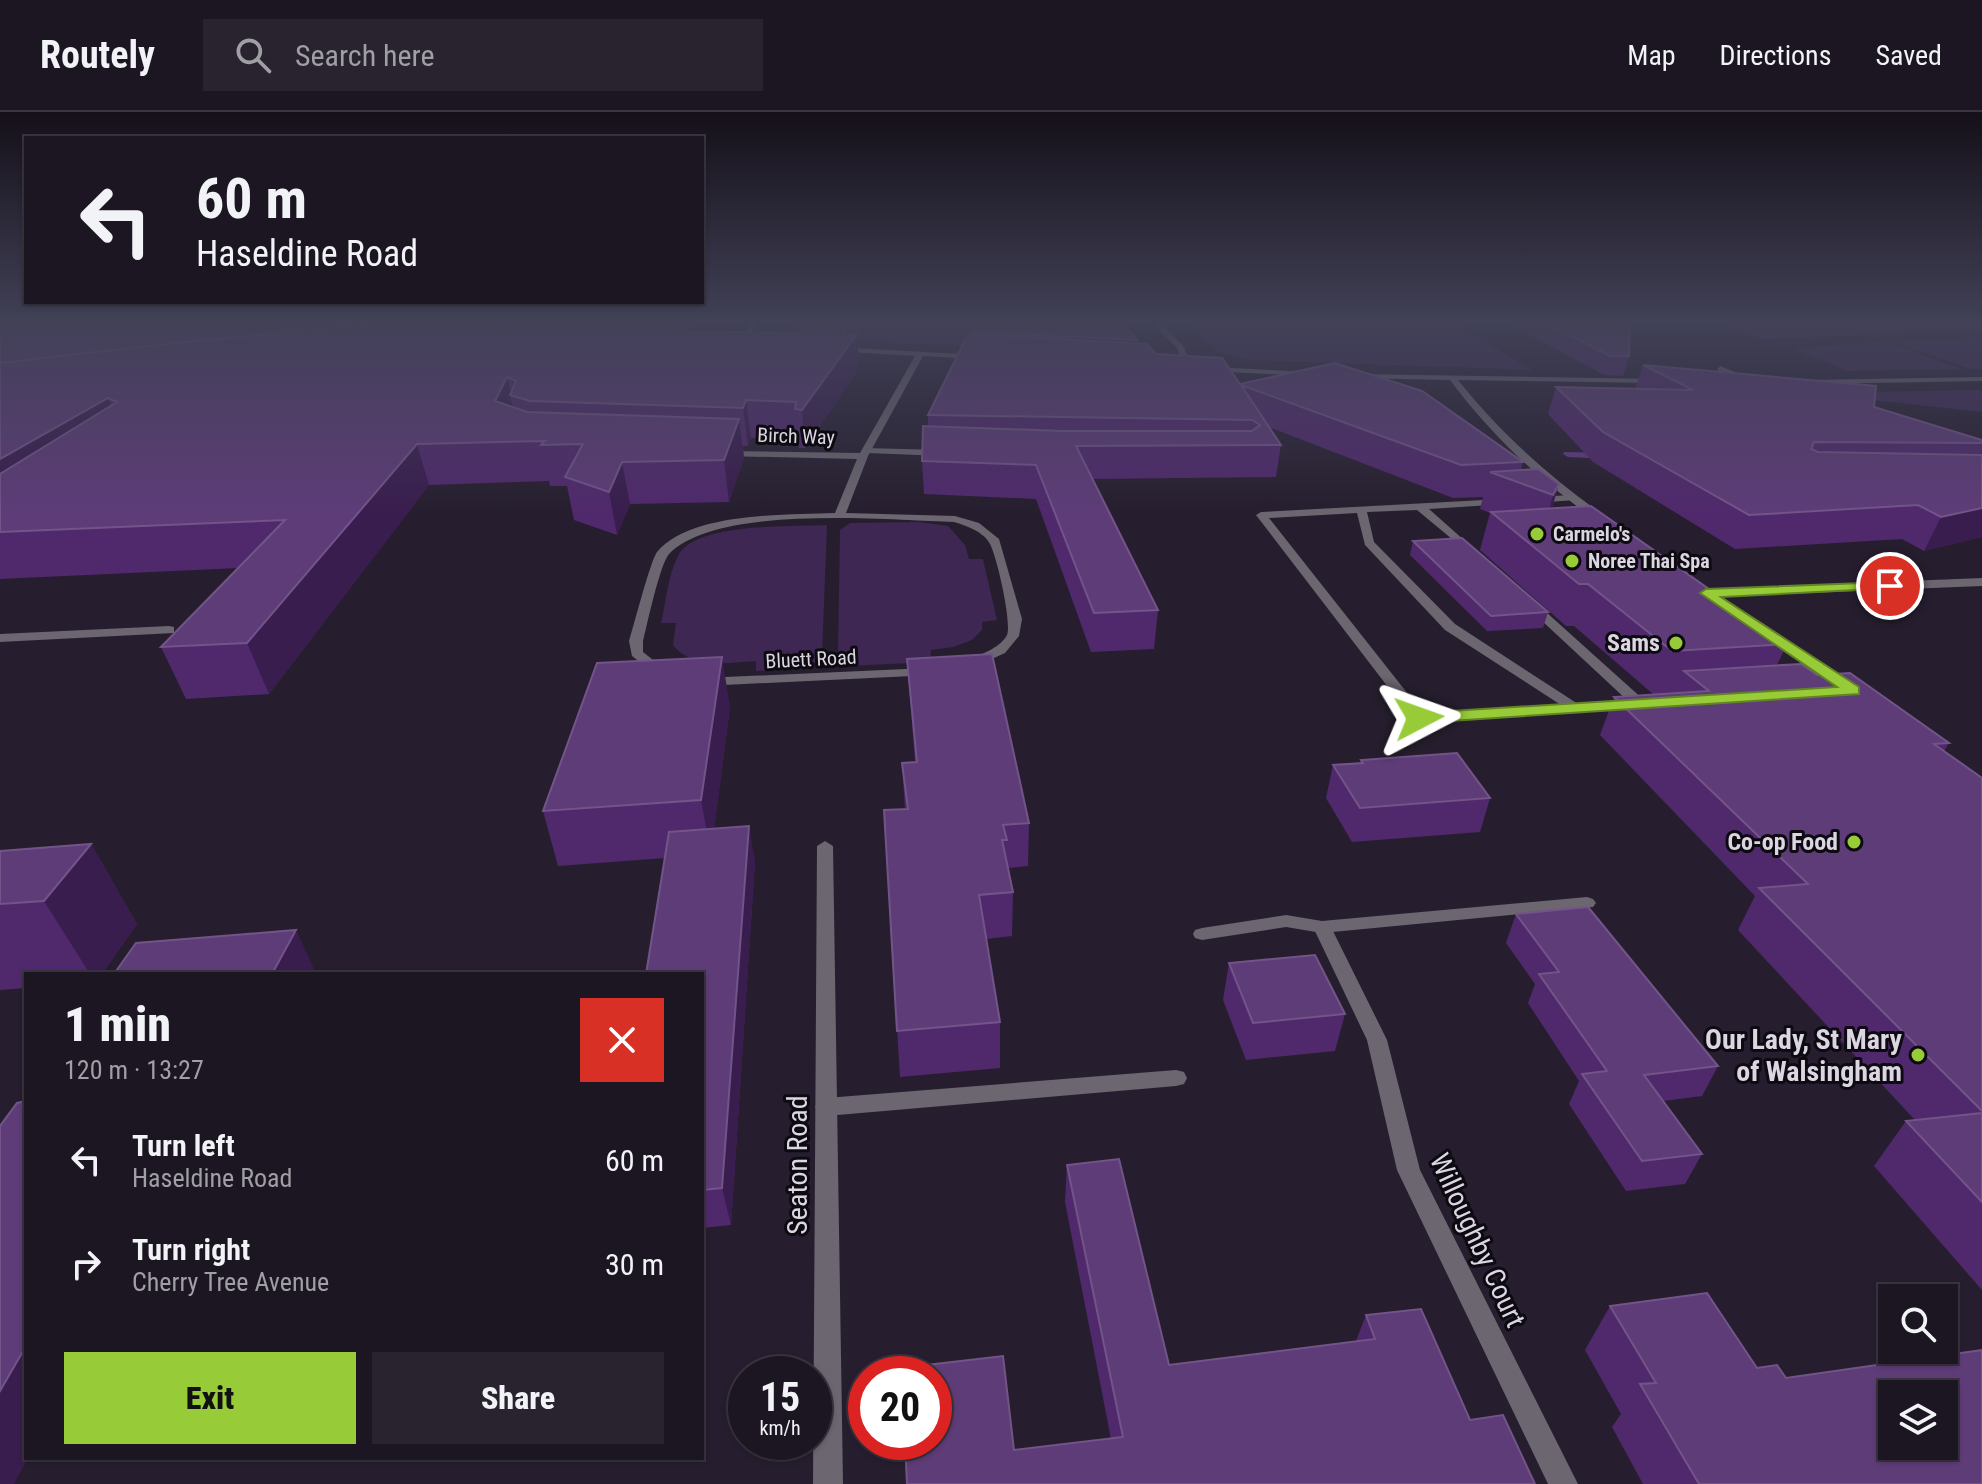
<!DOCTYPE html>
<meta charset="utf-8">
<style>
:root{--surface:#1c1622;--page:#29232f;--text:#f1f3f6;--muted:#a09fa5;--line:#3a3540;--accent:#97cb38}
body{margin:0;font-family:"Roboto Condensed",sans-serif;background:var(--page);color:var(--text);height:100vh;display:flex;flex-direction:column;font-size:30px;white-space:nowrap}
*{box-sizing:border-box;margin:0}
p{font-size:26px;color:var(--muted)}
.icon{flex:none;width:44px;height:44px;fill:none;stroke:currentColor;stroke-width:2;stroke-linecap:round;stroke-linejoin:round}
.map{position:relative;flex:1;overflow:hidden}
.side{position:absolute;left:24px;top:860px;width:680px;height:488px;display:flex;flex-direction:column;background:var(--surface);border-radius:0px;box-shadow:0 2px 6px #0004,0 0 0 2px var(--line)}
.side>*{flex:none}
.banner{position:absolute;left:24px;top:24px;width:680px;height:168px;border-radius:0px;box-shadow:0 2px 6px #0004,0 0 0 2px var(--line);background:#1c1622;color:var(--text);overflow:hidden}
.fabs{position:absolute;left:1878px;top:1172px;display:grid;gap:16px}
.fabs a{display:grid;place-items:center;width:80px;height:80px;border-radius:0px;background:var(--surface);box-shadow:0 2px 6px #0004,0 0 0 2px var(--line);font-size:40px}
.speed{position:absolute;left:728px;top:1244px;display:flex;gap:16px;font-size:40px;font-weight:700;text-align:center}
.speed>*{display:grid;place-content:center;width:104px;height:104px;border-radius:50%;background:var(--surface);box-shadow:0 2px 6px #0004,0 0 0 2px var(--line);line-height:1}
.speed small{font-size:20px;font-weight:400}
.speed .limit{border:12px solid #d22;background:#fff;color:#111}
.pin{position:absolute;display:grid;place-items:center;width:68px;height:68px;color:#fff;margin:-34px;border:4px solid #fff;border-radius:50%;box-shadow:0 2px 8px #0007}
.me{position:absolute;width:88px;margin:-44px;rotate:86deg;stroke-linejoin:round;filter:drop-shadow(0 0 6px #0008)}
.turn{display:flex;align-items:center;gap:28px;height:168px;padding:0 40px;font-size:36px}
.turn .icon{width:104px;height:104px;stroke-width:2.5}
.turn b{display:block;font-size:56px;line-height:68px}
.round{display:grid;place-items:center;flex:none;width:84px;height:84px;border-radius:0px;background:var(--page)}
.head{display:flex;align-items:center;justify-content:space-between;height:136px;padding:0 40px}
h1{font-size:48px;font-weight:800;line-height:60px}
.cta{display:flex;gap:16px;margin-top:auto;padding:16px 40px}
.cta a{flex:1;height:92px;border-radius:0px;background:var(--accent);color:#111;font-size:32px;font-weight:800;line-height:92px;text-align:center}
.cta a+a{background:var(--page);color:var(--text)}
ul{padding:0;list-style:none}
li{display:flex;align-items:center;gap:24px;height:104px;padding:0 40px}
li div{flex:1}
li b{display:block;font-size:30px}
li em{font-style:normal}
header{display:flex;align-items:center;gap:48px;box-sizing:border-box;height:112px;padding:0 40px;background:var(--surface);border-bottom:2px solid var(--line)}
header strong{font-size:38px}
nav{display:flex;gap:44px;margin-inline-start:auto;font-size:28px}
.search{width:560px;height:72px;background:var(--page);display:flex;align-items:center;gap:20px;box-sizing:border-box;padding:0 28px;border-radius:0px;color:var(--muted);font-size:30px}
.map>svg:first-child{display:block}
.green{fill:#3e2752}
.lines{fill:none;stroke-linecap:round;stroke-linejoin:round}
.stream{fill:#623a82;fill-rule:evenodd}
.lane{fill:#6b666f;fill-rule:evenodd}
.street{fill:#6b666f;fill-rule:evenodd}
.wall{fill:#50296c}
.shaded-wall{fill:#391d4e}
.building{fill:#5e3c78;stroke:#725489;stroke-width:2;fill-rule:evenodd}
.route{fill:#97cb38;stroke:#628424;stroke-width:2}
.poi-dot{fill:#97cb38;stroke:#0d0a11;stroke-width:3}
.labels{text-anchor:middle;stroke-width:6;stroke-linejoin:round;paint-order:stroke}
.far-street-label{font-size:20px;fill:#dbd6e1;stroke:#0d0a11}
.far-poi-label{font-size:20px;font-weight:bold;fill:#dbd6e1;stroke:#0d0a11;text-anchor:start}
.poi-label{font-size:24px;font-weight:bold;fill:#dbd6e1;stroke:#0d0a11;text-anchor:end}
.near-poi-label{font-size:28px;font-weight:bold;fill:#dbd6e1;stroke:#0d0a11;text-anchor:end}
.near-street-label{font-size:28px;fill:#dbd6e1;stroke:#0d0a11}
</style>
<header>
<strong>Routely</strong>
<div class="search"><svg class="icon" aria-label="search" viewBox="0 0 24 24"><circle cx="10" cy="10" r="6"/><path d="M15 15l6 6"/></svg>Search here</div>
<nav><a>Map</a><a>Directions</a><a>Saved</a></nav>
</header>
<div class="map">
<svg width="1982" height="1372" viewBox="0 0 1982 1372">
<rect width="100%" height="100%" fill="#261e2e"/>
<path class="green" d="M947,210L1066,215L1123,212L1143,235L1119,242L798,226L776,217Z
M1187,210H1451L1533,258L1249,248L1218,240Z
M1982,226V257H1970L1891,229Z
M1885,229L1962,257L1848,259L1793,237Z
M1982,278V300L1808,281Z
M919,410L948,414L965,433L969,447H983L997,508L982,510V518L972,528L953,535L931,538L930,550L848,554L838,539L840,418L850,411Z
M827,413L822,543L809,556L756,559V549C729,551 692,557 673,533L676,511H661C666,490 668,463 678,444C694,410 794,415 827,413Z"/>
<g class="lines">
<path class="stream" d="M1564,340L1611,341L1616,344L1611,347L1568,345L1563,342Z"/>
<path class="lane" d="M1720,254L1754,268L1755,270L1748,272L1717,258Z
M864,336L943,338L948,341L943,344L867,341L864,340Z
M1572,383L1576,384V388L1533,391L1528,388L1533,385Z
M1502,387L1507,390L1506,392L1429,397L1474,437L1476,439L1470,442L1417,398L1367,400L1374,430L1455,512L1578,592L1628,589L1526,494L1532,490L1536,491L1645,589L1647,592L1645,595L1414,609L1256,403L1261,400ZM1357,401L1365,433L1445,518L1561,593L1423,601L1269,406Z
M1587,785L1593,787L1596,791L1593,795L1322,821L1286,815L1202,828L1195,826L1193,822L1195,818L1202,816L1286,803L1322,809Z
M1176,958L1184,960L1187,966L1184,972L1176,974L826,1004L818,1001L815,995L818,989L826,986Z"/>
<path class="street" d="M751,210H757L745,234H739Z
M1152,210H1159L1184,235L1192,258H1186L1177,236Z
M836,235L977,243L981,245L977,247L923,244L868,344L846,401L955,404L979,411L999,427L1022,507L1019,524L1005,541L974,555L967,551C979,541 999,538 1007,523C1012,511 997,445 990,432C984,420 967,414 954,410C886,408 718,392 669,442C660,452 647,513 643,529V540L668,560L666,563H656L632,544L629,529C634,513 650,450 657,440C691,400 786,403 835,401L857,347L725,344L720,341L722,339L860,341L915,244L833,239Z
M1212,255L1309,260L1313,262L1309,264L1209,259Z
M1356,262L1656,267L1660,269L1656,271L1458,268C1501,322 1550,365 1606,405L1607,407L1602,410C1589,405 1577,394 1565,385C1521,351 1483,312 1450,268L1353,266Z
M1982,265V269L1808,272L1804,270L1808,268Z
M1982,466V474L1706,485L1700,481L1706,477Z
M169,514L174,515V521L0,530V522Z
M1769,519L1774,520L1854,574L1852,577H1842L1764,526V520Z
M928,556L933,557V563L703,574L696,570L703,566Z
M825,729L833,734L843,1372H813L817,734Z
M1322,809L1329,811L1331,815L1387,928L1420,1058L1578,1372H1548L1397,1058L1367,928L1313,815L1315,811Z"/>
</g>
<path class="wall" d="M0,210H696L693,219L845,222L859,256L805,336H799L798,328L751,326L748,334H743L744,346L729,390L630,392L617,423L574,408L567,374H550L549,369L429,373L269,582L186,587L161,535L238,456L0,467Z
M1512,210H1630L1629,244L1623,264L1604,263L1511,213Z
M1720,210H1982V218L1762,227Z
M972,220L1137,228V231L1156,242L1240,272L1523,350L1521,358L1559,372L1552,396L1787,532L1777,553L1817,563L1949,631L1944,639L1982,666V1178L1874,1054L1906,1009L1915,1008L1738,818L1755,784L1600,623L1614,585L1653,582L1574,514H1566L1480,438L1490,401L1480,397L1483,385L1453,386L1269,315L1281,333L1276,365L1093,367L1158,498L1154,537L1091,540L1036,387L924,382L922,349L928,314V303L972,222Z
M1643,253L1874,295L1982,328V425L1924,439L1902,427L1735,437L1593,350L1548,302L1556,275L1635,277Z
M1413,429L1548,500L1543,516L1487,519L1410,443Z
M907,547L1029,711L1028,754L1008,756L1013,780L1012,824L986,827L1000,910V956L900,965L884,698L905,697L902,651L915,650Z
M730,595L714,717L755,749L731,1113L702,1116V862L665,746L558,754L543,699Z
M1361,648L1490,686L1480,720L1352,730L1326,686L1333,653L1360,651Z
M91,732L137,812L102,862H26V876L0,878V739Z
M1516,802L1718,954L1702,984L1663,989L1702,1042L1685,1072L1626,1079L1569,992L1579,969L1528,891L1535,872L1506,831Z
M1229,851L1345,902L1335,939L1246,948L1223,888Z
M1067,1053L1169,1253L1356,1229L1366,1203L1470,1308L1014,1338L1111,1327L1065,1090Z
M1610,1194L1757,1256L1786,1266L1982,1372H1643L1612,1315L1621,1302L1585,1238Z"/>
<path class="shaded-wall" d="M682,210H684L688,237L679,219Z
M689,210H696L691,226Z
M857,222L859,256L805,336L802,298Z
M507,265L512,284L510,283L515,304L495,289Z
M108,286L124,323L0,399V347Z
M746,288L751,326L748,334L743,296Z
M739,307L744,346L729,390L724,348Z
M417,332L429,373L269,582L247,531Z
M622,350L630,392L617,423L609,380Z
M1559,372L1548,409L1542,421L1553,383Z
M1982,396V425L1924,439L1941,405Z
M722,545L730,595L711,742L701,688Z
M749,714L755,749L731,1113L722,1076Z
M91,732L137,812L102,862H90L44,789Z
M296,818L316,861L315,862H272Z
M26,1234V1346H28L14,1372H0V1279Z"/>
<path class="building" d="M0,210H412V211L369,213L176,231L0,251Z
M432,210H682L679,219L800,221L801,210H843L845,222H857L802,298L795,297L796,290L746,288L743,296L530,289L510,283L516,269L507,265L495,289L527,300L739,307L724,348L622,350L609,380L565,365L583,332L541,333L545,329L417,332L247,531L161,535L285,408L0,420V362L117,290L108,286L0,347V251L176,231L369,213Z
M977,210H1121L1137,228L972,220Z
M1543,210H1630L1629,244H1610Z
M968,222L1147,232L1156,242L1222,246L1240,272L1335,251L1422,279L1523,350L1461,353L1241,273L1281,333L1076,334L1158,498L1094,501L1036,353L922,349L923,314L1062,319H1252L1260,313L1252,308L928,303Z
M1643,253L1876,274L1874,295L1982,328V331L1814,330L1811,337L1818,340L1982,343V396L1941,405L1918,393L1749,403L1603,320L1556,275L1693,278Z
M1538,357L1559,372L1553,383L1490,360Z
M1591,394L1787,532L1672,539L1588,472H1579L1491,400Z
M1462,426L1548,500L1491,504L1413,429Z
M992,542L1029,711L1003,713L1007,728H1002L1013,780L979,783L1000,910L897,919L884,698L908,697L902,651L917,650L907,547Z
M722,545L701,688L543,699L597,551Z
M1801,552L1817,563L1850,561L1949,631L1934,632L1982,666V999L1759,776L1808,772L1614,585L1709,579L1684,559Z
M1457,641L1490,686L1360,696L1333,653L1363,651L1361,648Z
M749,714L722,1076L702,1078V862H646L669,720Z
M91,732L44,789L0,792V739Z
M1588,795L1718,954L1644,963L1702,1042L1642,1049L1582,962L1607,959L1539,862L1559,860L1516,802Z
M296,818L272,862H114L136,831Z
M1315,843L1345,902L1253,911L1229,851Z
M26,989V1234L0,1279V1014L17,991Z
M1982,1001V1090L1906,1009Z
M1119,1047L1169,1253L1375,1227L1366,1203L1421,1197L1470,1308L1503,1303L1535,1372H907L905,1330H934V1262H901V1256L1003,1244L1014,1338L1123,1325L1067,1053Z
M1707,1181L1757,1256L1777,1253L1786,1266L1982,1238V1372H1699L1640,1272L1656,1271L1610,1194ZM1892,1282H1944V1334H1892Z"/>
<linearGradient id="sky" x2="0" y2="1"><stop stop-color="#151019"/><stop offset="0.52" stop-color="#414157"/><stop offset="1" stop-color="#414157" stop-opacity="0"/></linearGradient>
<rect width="1982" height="402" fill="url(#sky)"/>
<path class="route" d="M1890,470L1897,474L1895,476L1721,485L1859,575V582L1419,611L1411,606L1419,601L1837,575L1700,481L1706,477Z"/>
<g class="poi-dot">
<circle cx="1537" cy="422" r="8"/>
<circle cx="1572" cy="449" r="8"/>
<circle cx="1676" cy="531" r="8"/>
<circle cx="1854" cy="730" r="8"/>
<circle cx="1918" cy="943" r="8"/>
</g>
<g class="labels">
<g class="far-street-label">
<text transform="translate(796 324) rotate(2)" y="7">Birch Way</text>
<text transform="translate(811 547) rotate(-3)" y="7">Bluett Road</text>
</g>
<g class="far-poi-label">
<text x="1553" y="429">Carmelo's</text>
<text x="1588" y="456">Noree Thai Spa</text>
</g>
<g class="poi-label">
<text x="1660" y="539">Sams</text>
<text x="1838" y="738">Co-op Food</text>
</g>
<g class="near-poi-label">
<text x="1902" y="937">Our Lady, St Mary<tspan x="1902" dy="32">of Walsingham</tspan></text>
</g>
<g class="near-street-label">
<text transform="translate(797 1053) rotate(-90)" y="10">Seaton Road</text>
<text transform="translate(1478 1128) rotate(65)" y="10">Willoughby Court</text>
</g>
</g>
</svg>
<div class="fabs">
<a><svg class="icon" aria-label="search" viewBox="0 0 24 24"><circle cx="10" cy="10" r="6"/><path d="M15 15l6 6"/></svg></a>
<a><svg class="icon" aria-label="layers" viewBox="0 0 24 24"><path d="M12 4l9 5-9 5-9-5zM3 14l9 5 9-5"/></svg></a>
</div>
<div class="speed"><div>15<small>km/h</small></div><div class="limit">20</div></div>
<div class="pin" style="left:1890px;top:474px;background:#d93025"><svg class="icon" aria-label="arrive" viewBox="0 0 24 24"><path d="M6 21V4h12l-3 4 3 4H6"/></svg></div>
<svg class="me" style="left:1419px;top:606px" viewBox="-20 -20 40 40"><path d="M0-17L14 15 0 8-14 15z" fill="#97cb38" stroke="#fff" stroke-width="4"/></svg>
<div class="banner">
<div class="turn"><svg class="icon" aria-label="left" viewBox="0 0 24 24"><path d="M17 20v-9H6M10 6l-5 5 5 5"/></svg><div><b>60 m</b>Haseldine Road</div></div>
</div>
<section class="side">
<div class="head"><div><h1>1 min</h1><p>120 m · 13:27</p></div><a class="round" style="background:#d93025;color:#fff"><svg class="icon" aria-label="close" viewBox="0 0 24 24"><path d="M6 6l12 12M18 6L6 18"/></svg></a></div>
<ul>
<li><svg class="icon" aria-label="left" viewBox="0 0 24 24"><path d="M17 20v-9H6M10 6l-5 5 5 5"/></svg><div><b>Turn left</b><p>Haseldine Road</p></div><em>60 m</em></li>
<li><svg class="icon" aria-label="right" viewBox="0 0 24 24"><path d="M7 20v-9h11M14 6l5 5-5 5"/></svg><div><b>Turn right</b><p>Cherry Tree Avenue</p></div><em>30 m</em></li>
</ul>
<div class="cta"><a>Exit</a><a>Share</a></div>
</section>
</div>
